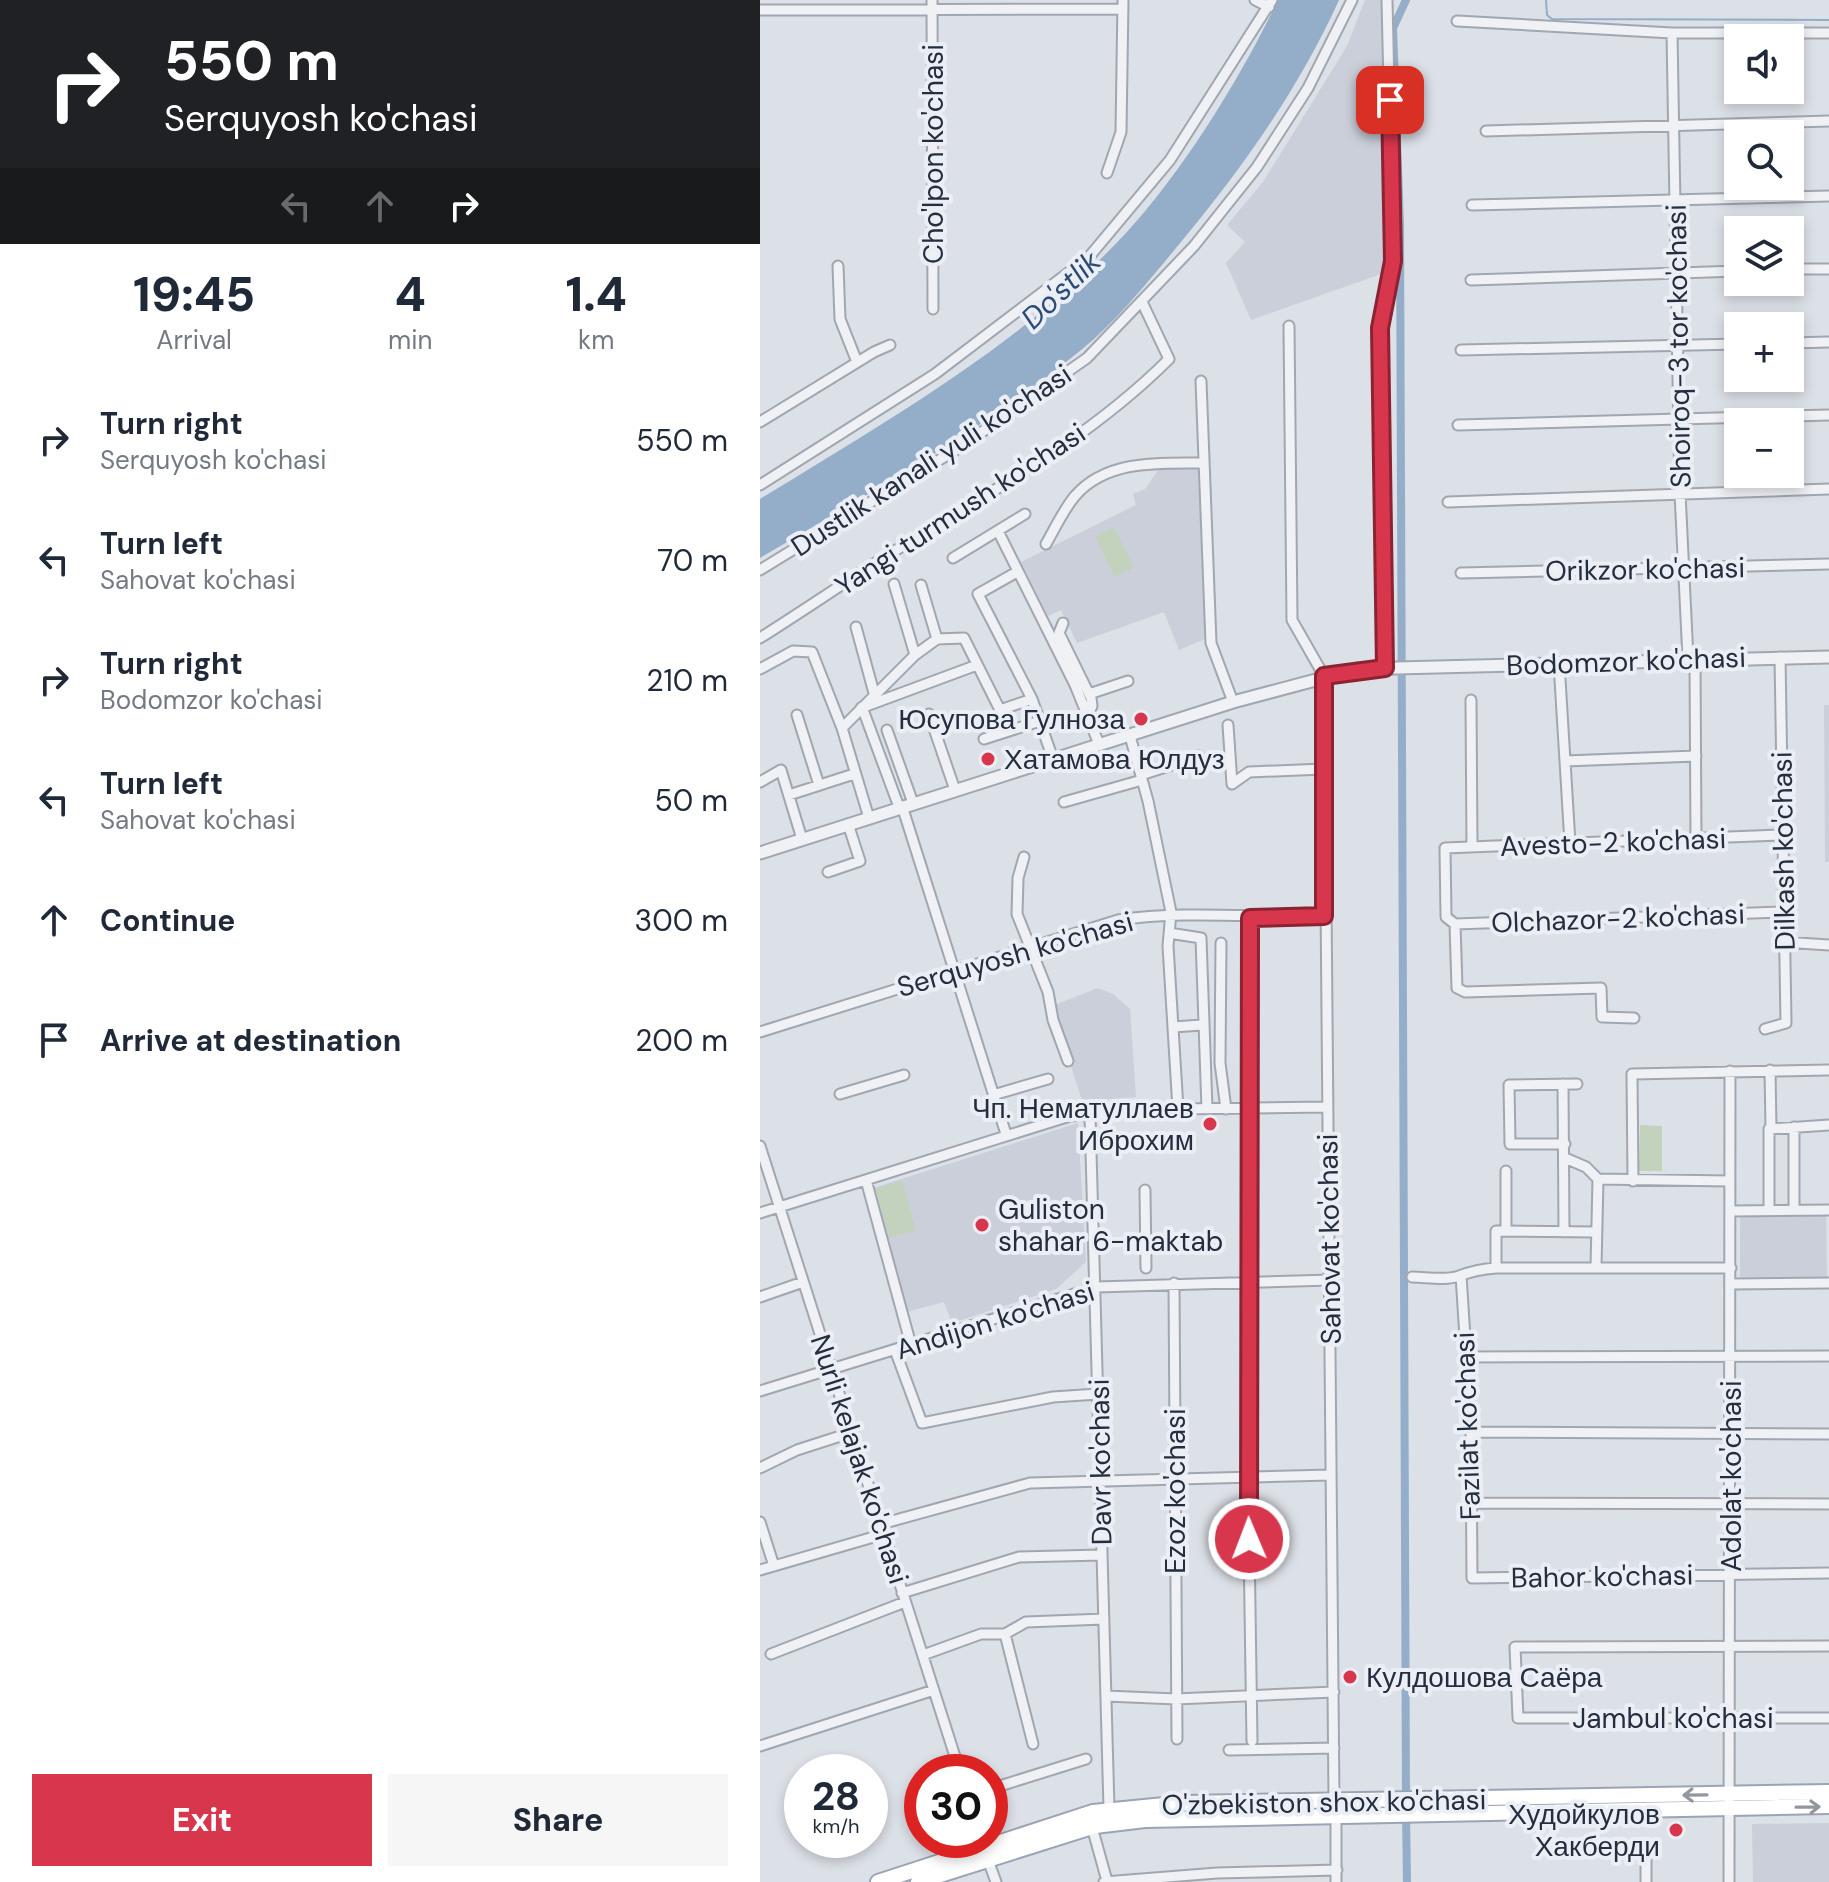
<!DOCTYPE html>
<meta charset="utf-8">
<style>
:root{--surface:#fff;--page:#f6f6f7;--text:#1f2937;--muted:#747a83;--accent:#d7364d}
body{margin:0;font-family:"DM Sans",sans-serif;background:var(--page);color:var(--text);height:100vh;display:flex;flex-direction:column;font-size:30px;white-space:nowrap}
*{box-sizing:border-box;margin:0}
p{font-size:26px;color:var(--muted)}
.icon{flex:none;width:44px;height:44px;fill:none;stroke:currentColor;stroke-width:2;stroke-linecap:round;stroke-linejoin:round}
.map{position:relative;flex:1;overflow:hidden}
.details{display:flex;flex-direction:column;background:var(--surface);width:760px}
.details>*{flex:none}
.top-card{background:#202124;color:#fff;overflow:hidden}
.controls{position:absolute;left:964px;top:24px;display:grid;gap:16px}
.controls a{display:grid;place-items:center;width:80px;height:80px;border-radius:0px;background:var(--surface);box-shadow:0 4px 12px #0003;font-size:40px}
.speed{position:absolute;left:24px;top:1754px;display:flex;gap:16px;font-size:40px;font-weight:700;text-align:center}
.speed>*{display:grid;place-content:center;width:104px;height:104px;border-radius:50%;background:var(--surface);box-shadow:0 4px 12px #0003;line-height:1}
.speed small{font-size:20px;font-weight:400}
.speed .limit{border:12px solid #d22;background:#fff;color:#111}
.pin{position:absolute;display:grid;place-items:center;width:68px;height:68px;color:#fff;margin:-34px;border-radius:16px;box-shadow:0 4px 12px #0006}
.me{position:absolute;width:88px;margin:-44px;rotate:359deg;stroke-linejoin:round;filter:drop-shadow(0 0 6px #0008)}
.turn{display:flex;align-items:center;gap:28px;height:168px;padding:0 32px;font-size:36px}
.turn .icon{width:104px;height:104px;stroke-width:2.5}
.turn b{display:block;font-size:56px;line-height:68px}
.lanes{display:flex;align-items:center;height:76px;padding:0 32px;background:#0003;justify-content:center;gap:40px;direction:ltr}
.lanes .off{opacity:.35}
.eta{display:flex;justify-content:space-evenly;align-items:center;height:136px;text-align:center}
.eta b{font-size:48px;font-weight:800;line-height:56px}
.button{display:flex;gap:16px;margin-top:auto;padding:16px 32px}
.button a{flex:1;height:92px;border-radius:0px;background:var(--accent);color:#fff;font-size:32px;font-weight:800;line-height:92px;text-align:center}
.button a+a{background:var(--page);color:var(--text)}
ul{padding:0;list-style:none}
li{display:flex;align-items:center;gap:24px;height:120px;padding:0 32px}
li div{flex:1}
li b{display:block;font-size:30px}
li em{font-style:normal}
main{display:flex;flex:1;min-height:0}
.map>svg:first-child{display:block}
.built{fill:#cacfd9}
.green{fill:#c2d2bc}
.water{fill:#94aeca}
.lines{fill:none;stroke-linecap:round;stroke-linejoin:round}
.stream{stroke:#94aeca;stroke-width:2}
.canal{stroke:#94aeca;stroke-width:8}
.minor-casing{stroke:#a1a7b1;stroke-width:13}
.tertiary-casing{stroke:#a1a7b1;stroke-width:15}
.primary-casing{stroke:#9aa4b4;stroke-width:18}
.minor{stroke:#eff1f5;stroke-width:9}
.tertiary{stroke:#eff1f5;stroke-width:11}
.primary{stroke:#fff;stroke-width:14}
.oneway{stroke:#92969f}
.route-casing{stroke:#8c2332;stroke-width:20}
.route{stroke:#d7364d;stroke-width:14}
.poi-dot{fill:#d7364d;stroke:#ebeff5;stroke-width:3}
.labels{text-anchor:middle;stroke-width:8;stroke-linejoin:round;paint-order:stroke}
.street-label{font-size:28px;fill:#252e3f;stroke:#ebeff5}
.poi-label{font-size:28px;fill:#252e3f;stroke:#ebeff5;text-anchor:end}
.water-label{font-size:30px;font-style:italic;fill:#2c4c75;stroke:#ebeff5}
</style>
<main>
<section class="details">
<div class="top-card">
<div class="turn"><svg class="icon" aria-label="right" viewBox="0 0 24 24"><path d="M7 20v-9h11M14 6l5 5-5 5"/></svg><div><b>550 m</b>Serquyosh ko'chasi</div></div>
<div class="lanes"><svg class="icon off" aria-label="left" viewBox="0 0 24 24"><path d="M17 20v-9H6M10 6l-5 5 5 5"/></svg><svg class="icon off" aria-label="ahead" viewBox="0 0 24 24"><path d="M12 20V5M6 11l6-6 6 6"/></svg><svg class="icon" aria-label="right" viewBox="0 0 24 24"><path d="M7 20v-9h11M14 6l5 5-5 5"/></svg></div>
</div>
<div class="eta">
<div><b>19:45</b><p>Arrival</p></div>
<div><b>4</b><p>min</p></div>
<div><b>1.4</b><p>km</p></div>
</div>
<ul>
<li><svg class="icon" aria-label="right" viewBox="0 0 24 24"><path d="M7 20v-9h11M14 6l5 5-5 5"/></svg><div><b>Turn right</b><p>Serquyosh ko'chasi</p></div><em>550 m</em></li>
<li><svg class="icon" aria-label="left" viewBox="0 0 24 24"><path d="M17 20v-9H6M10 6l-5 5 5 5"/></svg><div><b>Turn left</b><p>Sahovat ko'chasi</p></div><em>70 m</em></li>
<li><svg class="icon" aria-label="right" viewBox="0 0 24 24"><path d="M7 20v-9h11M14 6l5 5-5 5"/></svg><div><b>Turn right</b><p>Bodomzor ko'chasi</p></div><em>210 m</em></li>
<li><svg class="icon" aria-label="left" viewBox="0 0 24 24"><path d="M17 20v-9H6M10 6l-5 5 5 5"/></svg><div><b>Turn left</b><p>Sahovat ko'chasi</p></div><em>50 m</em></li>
<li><svg class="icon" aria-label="ahead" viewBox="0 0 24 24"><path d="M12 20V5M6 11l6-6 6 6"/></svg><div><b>Continue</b></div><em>300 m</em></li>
<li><svg class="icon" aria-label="arrive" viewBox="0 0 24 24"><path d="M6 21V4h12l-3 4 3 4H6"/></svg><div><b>Arrive at destination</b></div><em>200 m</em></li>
</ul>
<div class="button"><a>Exit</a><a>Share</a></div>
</section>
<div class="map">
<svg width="1069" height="1882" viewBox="0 0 1069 1882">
<rect width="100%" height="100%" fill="#dce0e7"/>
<path class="built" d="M605,0H623L630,256L624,273L491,320L466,263L485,242L467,225L503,182L587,46Z
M399,469H438L445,639L419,650L404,612L317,643L301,610L288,616L261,562L376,505L373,494L385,489Z
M1064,705H1069V862H1065Z
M338,988L353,994L370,1009L376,1097L322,1101L292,1006Z
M318,1123L326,1262L296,1289L192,1323L184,1302L143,1313L110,1189Z
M1066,1214L1067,1277H980V1215Z
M1069,1823V1882H993L992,1824Z"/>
<path class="green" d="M354,527L374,567L355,577L335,537Z
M880,1125L902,1126V1171H879Z
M142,1181L156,1230L129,1238L115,1189Z"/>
<path class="water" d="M518,0H579C538,91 480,171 416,248C387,283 356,322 321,350C223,431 109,493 0,558V499C127,421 264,343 366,233C424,170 481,77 518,0Z"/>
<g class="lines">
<path class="stream" d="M786,0L787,15L792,19L1069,20"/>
<path class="canal" d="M646,1800L640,225L633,28L646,0
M646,1814L647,1882"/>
<defs>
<path id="minor" d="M172,0L173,309
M495,0L509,7
M0,10L363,9
M697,21L912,33H1069
M912,33L920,493L928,659
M726,131L1069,121
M347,173L361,132L363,0
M712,205L1069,196
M78,266L80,319L97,362
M1030,269H1069
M711,280L978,271
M529,326L532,620L564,676L574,1801
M1030,343L1069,342
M701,350L978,344
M441,381L451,643L473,702
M0,422L114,352L130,345
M698,425L1069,415
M0,485L175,374L329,257L410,160L512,0
M688,502L1069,489
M238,531L315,685L339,744
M286,544C295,528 304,509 315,496C347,459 401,463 444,463
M193,558L265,514
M0,570L202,446L327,358L434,246L497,167L548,88L592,0
M257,572L218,594L272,699
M701,573L1069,564
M134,584L155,655
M161,585L177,639
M303,623L299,633L331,698L332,706L327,715
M96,627L114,693
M0,638C43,611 85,582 128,555C225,495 327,441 409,359L382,302
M935,659L936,840
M799,663L810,843
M625,668L620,328L633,261L627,0
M0,669L33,651L52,652L82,728L109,818
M329,694L368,681
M711,700L712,847
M102,707L139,807
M101,708L217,665
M169,714L195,790
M37,715L59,785
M468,725L472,784
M82,728L155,655L177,639L204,638L240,710L272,699L293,759
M127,730L153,803
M370,736L388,801L411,912L408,946L418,1109
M224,739L280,721
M805,761L936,756
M381,775L439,756
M0,782L21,770L42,839
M472,784L489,772L563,769
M29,795L94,774
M304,802L382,780
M142,806L246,1134
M264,857L258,878L257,914L288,992L293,1020L308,1061
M68,872L100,861L88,824
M490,918L488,1476L492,1741
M695,924L1022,912
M409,933L441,938L447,1109
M1023,942L1069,945
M461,943L460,1063L466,1109
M874,1018L842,1017L841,988L705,992L697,988L695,924L686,917L685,848L1021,835
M413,1027L442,1025
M1005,1029L1026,1023L1020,657
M0,1032L358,920C427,910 495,918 564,916
M1010,1070L1011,1129
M803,1084L804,1232
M80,1094L144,1075
M233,1095L288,1079
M330,1115L349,1809
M1034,1127V1210
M805,1144H750L749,1085L817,1084
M0,1146L200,1772
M805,1158L826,1167L838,1179L836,1267
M838,1179L969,1181
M106,1180L151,1345
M873,1181L872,1074L1069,1070
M385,1190L386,1268
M1009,1210V1129L1069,1125
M971,1211L1069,1210
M0,1213L310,1116L418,1109L567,1107
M746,1231V1171
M736,1268V1231L836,1232
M701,1275L711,1432L712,1578L1069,1573
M652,1277C666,1277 685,1281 699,1276C712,1271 721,1269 736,1268H971
M414,1283L417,1739
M971,1284L1069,1283
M0,1297L43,1282
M135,1350L162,1423L293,1397L338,1394
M704,1357L1069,1356
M0,1391L337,1287L571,1280
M711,1432L1069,1434
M0,1468L37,1450L93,1432
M712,1503L1069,1504
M0,1522L14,1566
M121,1524L270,1483L571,1475
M0,1570L124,1534
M142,1593L259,1557L342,1555
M245,1634L273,1744
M1069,1646L755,1647L758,1718H1069
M11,1654L145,1602
M163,1655L221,1634H245L266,1622L344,1619
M346,1696L416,1699L574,1692
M0,1746L174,1690
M469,1750L574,1748
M230,1789L326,1759
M576,1814V1882
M332,1827L347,1881
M886,1856V1882
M228,1860L236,1882
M344,1882L457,1873L577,1870
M969,1882L970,1071"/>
<path id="tertiary" d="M0,853L473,702L597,669L1069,657"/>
<path id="primary" d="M118,1882L333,1812L425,1803L1069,1792
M158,1882L335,1826L385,1820L1069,1806"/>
</defs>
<use href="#minor" class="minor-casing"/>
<use href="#tertiary" class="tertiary-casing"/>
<use href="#primary" class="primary-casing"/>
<use href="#minor" class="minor"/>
<use href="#tertiary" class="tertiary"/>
<use href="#primary" class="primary"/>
</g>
<defs><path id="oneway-shaft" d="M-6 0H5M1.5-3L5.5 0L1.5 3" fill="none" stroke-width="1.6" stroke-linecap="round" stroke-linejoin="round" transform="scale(2)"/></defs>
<g class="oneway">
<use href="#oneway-shaft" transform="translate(935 1795) rotate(179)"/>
<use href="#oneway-shaft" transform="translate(1048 1807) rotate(-1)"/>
</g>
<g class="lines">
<defs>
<path id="route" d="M489,1539L490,918L564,916V676L625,668L620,328L633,261L630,100"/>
</defs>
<use href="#route" class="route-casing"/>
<use href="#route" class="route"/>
</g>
<g class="poi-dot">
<circle cx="381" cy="719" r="8"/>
<circle cx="228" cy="759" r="8"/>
<circle cx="450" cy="1124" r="8"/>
<circle cx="222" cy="1225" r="8"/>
<circle cx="590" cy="1677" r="8"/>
<circle cx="916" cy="1830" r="8"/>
</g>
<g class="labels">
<g class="street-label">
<text transform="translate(173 154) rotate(-90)" y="10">Cho'lpon ko'chasi</text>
<text transform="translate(918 346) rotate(-91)" y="10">Shoiroq-3 tor ko'chasi</text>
<text transform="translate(171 460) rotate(-33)" y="10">Dustlik kanali yuli ko'chasi</text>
<text transform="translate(200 509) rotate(-33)" y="10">Yangi turmush ko'chasi</text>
<text transform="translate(885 569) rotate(-1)" y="10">Orikzor ko'chasi</text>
<text transform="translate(866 661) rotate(-2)" y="10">Bodomzor ko'chasi</text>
<text transform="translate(853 842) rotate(-2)" y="10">Avesto-2 ko'chasi</text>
<text transform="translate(1023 851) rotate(-91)" y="10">Dilkash ko'chasi</text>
<text transform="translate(858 918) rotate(-2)" y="10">Olchazor-2 ko'chasi</text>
<text transform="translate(255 954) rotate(-16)" y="10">Serquyosh ko'chasi</text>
<text transform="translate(569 1239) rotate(-91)" y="10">Sahovat ko'chasi</text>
<text transform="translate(235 1320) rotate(-17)" y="10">Andijon ko'chasi</text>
<text transform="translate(707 1426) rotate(-92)" y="10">Fazilat ko'chasi</text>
<text transform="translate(100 1459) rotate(72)" y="10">Nurli kelajak ko'chasi</text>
<text transform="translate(340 1462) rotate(-91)" y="10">Davr ko'chasi</text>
<text transform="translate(971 1476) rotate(-90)" y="10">Adolat ko'chasi</text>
<text transform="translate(415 1491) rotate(-90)" y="10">Ezoz ko'chasi</text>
<text transform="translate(842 1576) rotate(-1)" y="10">Bahor ko'chasi</text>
<text x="913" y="1728">Jambul ko'chasi</text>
<text transform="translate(564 1802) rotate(-1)" y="10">O'zbekiston shox ko'chasi</text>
</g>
<g class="poi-label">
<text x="365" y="729">Юсупова Гулноза</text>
<text x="244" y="769" text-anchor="start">Хатамова Юлдуз</text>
<text x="434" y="1118">Чп. Нематуллаев<tspan x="434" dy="32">Иброхим</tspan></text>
<text x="238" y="1219" text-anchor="start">Guliston<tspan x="238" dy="32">shahar 6-maktab</tspan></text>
<text x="606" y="1687" text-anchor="start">Кулдошова Саёра</text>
<text x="900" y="1824">Худойкулов<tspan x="900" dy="32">Хакберди</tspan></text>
</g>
<g class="water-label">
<text transform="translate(301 290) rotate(-44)" y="10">Do'stlik</text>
</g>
</g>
</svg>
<div class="controls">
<a><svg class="icon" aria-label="sound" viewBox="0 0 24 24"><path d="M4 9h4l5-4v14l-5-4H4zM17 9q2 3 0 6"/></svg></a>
<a><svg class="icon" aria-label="search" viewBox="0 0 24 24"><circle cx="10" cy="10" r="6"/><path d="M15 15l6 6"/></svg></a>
<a><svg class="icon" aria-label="layers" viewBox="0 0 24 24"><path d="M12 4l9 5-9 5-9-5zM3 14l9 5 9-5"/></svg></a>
<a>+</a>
<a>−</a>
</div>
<div class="speed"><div>28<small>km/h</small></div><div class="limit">30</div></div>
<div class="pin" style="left:630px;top:100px;background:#d93025"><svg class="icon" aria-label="arrive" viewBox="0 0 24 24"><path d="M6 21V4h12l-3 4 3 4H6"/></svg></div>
<svg class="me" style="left:489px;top:1539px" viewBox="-20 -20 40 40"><circle r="17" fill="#d7364d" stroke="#fff" stroke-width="3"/><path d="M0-11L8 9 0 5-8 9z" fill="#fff"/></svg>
</div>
</main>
